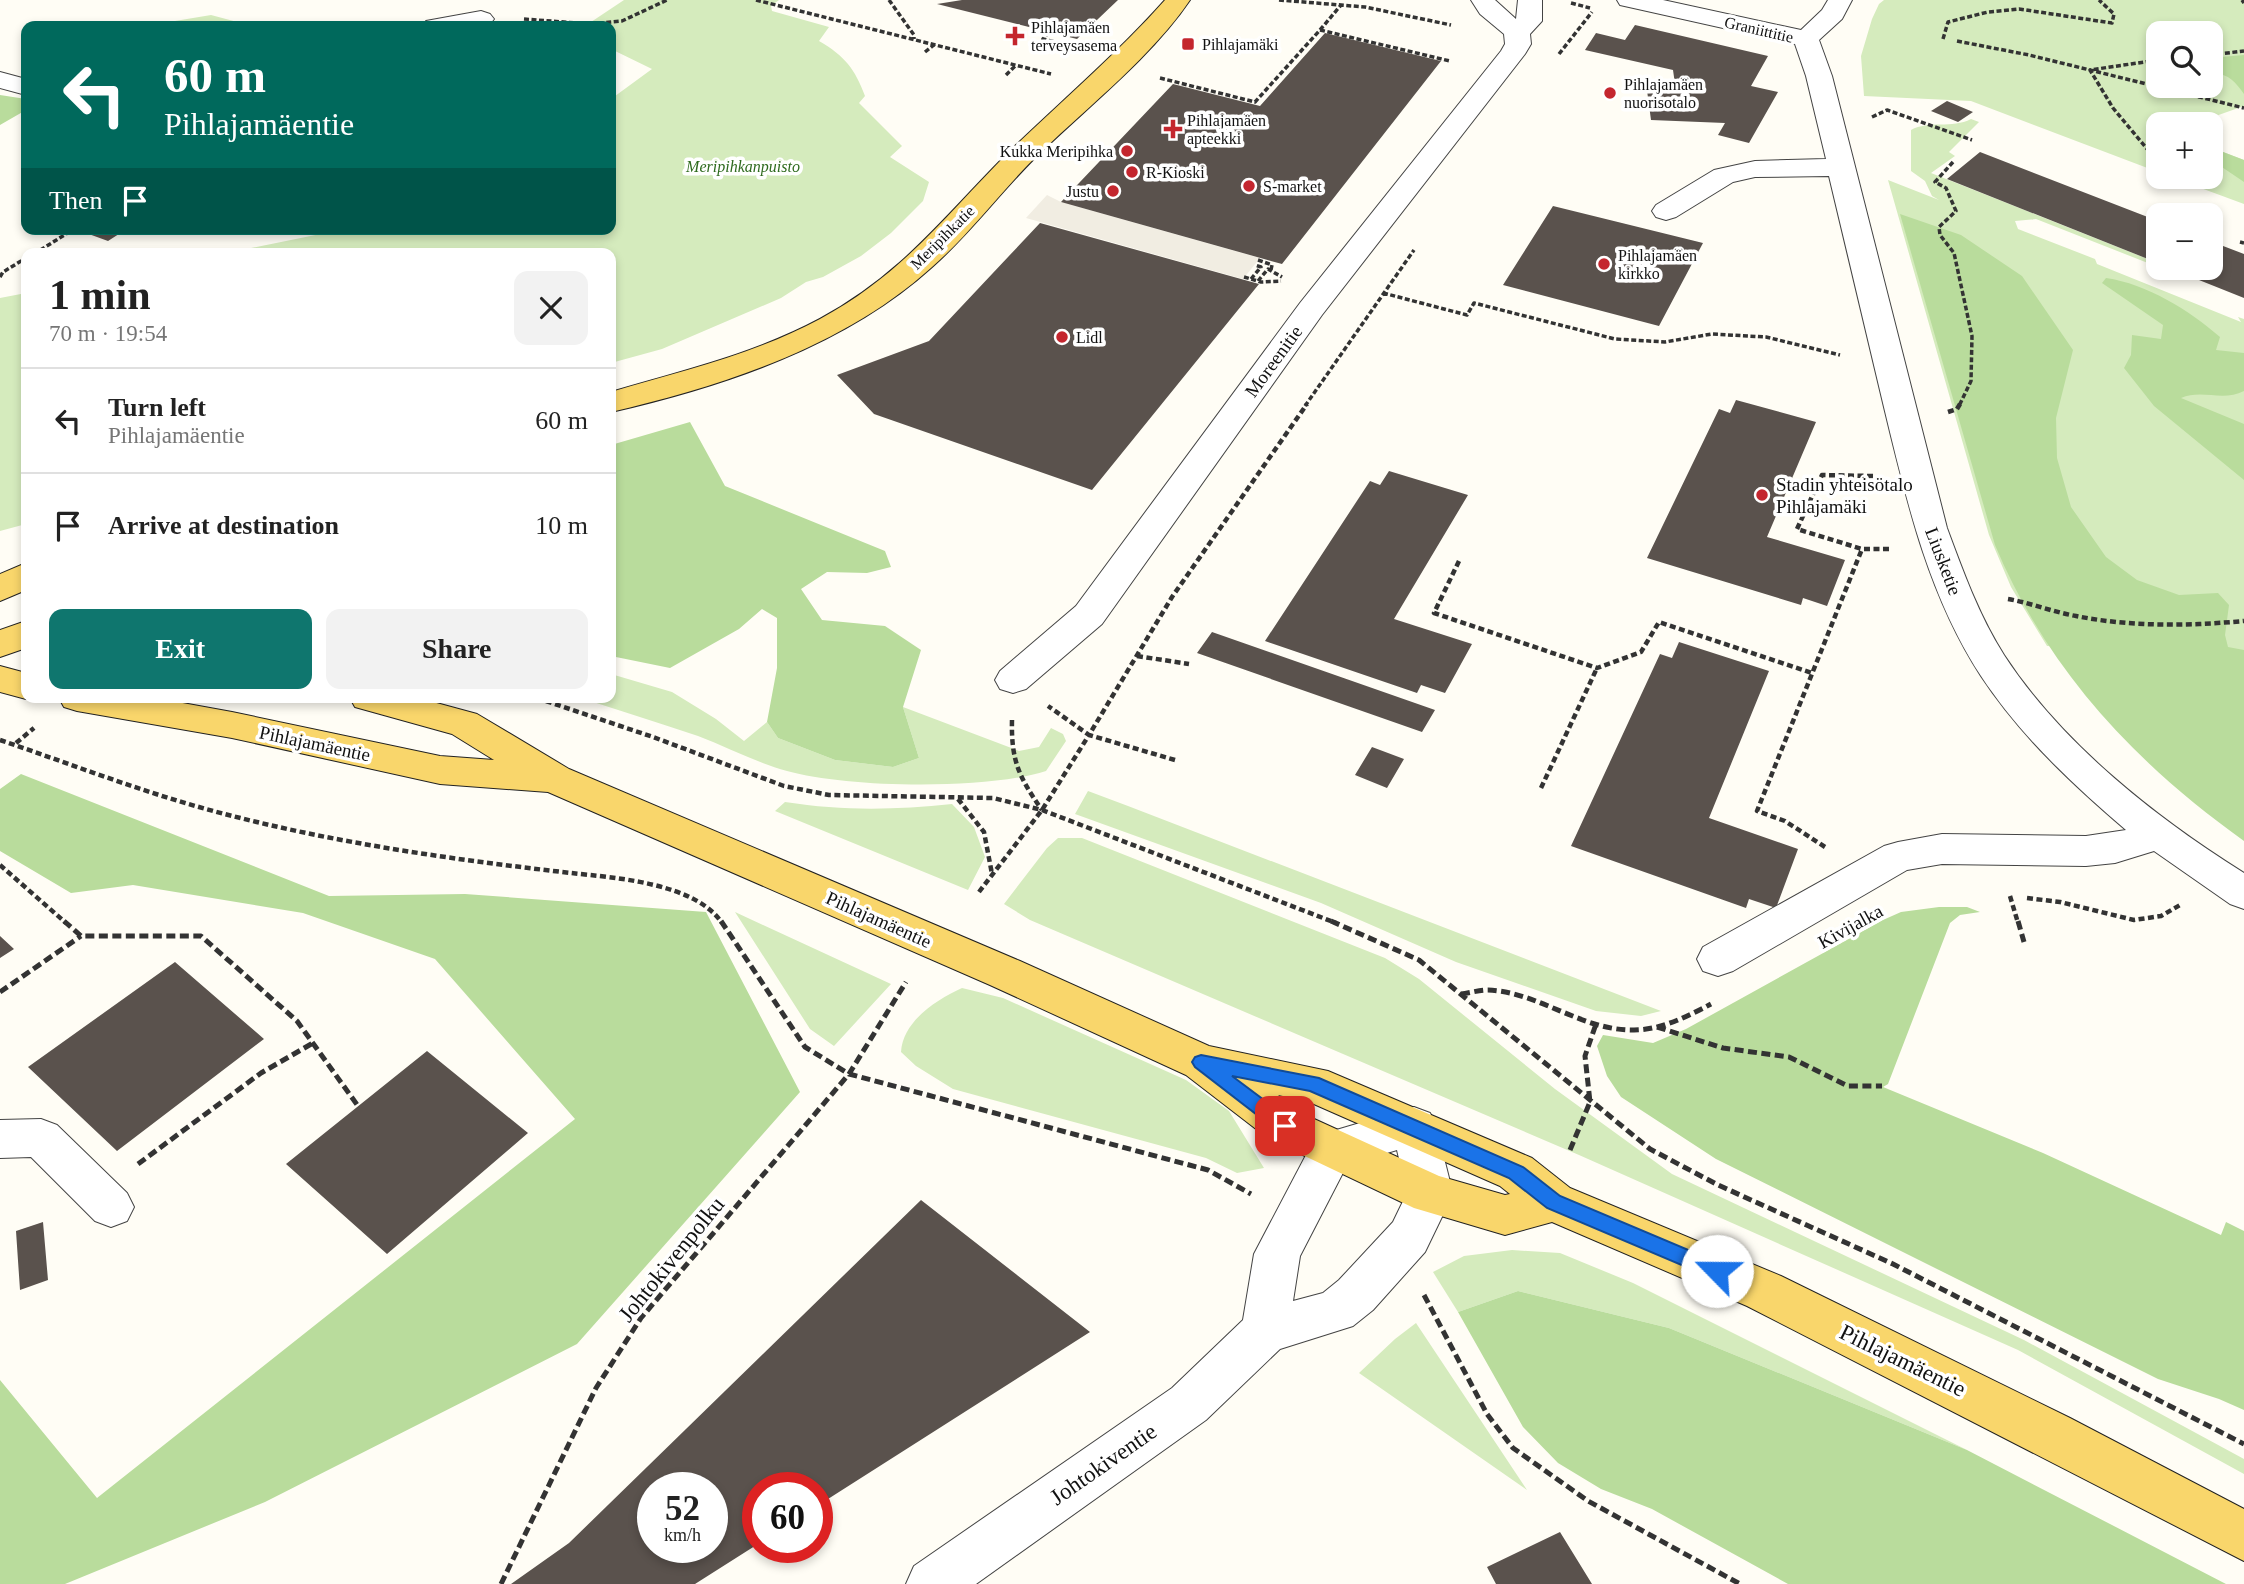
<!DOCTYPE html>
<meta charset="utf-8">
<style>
:root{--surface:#fff;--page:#f2f2f2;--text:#222;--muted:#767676;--line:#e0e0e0;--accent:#0f766e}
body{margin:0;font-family:Georgia,serif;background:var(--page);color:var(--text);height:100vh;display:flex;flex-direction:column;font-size:26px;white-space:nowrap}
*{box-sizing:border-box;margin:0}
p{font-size:23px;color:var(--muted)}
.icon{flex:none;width:38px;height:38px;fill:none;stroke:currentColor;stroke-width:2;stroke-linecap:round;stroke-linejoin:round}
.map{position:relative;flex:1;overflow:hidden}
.side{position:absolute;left:21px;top:248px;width:595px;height:455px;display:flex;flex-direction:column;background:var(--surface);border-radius:14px;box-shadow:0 4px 10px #0003}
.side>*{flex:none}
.guide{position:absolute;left:21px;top:21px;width:595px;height:214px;border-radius:14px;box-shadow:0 4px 10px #0003;background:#00695c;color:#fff;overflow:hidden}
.tools{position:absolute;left:2146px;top:21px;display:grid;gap:14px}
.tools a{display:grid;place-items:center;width:77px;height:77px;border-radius:14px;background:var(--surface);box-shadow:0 4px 10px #0003;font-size:35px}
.speed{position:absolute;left:637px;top:1472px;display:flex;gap:14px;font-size:35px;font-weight:700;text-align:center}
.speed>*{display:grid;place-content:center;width:91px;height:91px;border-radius:50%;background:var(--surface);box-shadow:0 4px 10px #0003;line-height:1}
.speed small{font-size:18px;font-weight:400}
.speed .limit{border:10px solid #d22;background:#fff;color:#111}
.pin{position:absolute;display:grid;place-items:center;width:60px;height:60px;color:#fff;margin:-30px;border-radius:14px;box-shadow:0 4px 10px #0006}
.me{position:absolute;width:77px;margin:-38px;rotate:293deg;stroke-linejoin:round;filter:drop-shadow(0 0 5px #0008)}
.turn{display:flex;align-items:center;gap:24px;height:147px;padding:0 28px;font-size:32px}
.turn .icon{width:91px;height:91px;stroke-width:2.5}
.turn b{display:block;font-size:49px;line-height:60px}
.then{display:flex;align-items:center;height:66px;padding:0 28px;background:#0003;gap:14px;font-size:26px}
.round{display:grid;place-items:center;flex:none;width:74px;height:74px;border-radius:14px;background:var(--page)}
.head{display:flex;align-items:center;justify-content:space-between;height:119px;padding:0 28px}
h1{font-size:42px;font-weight:700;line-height:52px}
.cta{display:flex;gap:14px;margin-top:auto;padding:14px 28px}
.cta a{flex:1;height:80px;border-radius:14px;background:var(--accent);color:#fff;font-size:28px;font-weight:700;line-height:80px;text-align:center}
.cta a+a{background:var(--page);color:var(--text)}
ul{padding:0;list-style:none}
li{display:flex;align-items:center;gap:21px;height:105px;padding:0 28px;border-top:2px solid var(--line)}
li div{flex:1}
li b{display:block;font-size:26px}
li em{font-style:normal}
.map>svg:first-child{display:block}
.green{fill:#d5ebbd;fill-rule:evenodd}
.forest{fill:#b9dc9c}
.plaza{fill:#f1ede2}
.building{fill:#5a524d;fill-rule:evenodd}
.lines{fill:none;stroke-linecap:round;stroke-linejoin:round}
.minor-casing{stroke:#444;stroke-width:2}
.major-casing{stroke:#222;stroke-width:2}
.path-far2{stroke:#333;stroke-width:3.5;stroke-dasharray:5 2.5;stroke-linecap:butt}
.path-far1{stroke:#333;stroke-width:4.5;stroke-dasharray:6 3.5;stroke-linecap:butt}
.path{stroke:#333;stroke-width:5;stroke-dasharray:9 4.5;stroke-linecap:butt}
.minor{fill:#fff;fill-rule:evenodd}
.major{fill:#f9d66b;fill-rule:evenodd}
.route{fill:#1a73e8;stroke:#114b97;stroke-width:2}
.poi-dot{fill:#c4262e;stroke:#fff;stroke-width:2.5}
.labels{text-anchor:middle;stroke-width:7;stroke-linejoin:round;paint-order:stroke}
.far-poi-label{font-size:16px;fill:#111;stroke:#fff;text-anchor:start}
.far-street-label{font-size:16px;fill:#111;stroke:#fff}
.far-park-label{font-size:16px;font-style:italic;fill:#2f6b1f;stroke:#fff}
.street-label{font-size:19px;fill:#111;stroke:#fff}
.poi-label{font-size:19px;fill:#111;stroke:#fff;text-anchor:start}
.near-street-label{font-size:23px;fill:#111;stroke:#fff}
</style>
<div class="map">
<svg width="2244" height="1584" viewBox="0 0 2244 1584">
<rect width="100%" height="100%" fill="#fffdf5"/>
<path class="green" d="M624,0H779L771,6L772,11L829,27L819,41C845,56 855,69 865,96L859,103L902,146L890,157L929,182L923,201L891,233L861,256L823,277L806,282L781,298L662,349L611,363V254H222L345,229H611V99L652,69L611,49V26H585Z
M1884,0H2244V106L2193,124H2158V172L1971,101L1864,96L1861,56L1872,19L1879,4ZM2158,33H2210V86H2158Z
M211,15L241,23L235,26H145Z
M1971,119L1979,122L1949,152L1955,156L1931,173L2158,263V267L2036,219L2015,221L2018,229L2095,259L2097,264L2241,322L2238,317L2244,319V653L2047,646L2011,587L1989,535L1888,180L1939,200L1932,196L1925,181L1911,171V130C1929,120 1952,129 1971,119Z
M2210,147L2244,160V204L2171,177H2210Z
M26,293V524L0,531V298Z
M611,674L672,692L716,719L744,741L767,722L778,738L835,760L893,767L919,758L903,707L1019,751L1039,747L1051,728L1063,734L1066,741L1046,771C987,790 847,788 787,771C757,763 727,747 698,736C660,723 620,711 581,698H611Z
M1088,791L1128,806L1661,1011L1641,1016L1596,1011L1456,962L1321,903L1075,814Z
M785,802C843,811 894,810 952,804L974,827L985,857L968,890L775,811Z
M1058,838H1082L1385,958L1419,979L1555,1089L1672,1174L2024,1340L2244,1459V1474L2018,1350L1579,1155L1030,920L1004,904L1047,848Z
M735,912L891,984L834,1046L810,1029Z
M962,988L1003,998L1186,1080L1229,1111L1264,1168L1237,1173L1206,1158L953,1089L916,1066L901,1052C903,1021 936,1000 962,988Z
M1512,1250L1560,1253L1633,1283L1967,1450L1669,1328L1518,1291L1458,1312L1433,1272L1464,1256Z
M1416,1323L1527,1490L1359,1373L1395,1339Z"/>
<path class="forest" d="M2244,55V94C2235,81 2227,72 2210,74V58Z
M0,95L26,99V110L0,125Z
M2210,147L2244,160V182L2210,159Z
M1900,214L1961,235L2022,276L2073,350L2056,418L2057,458L2071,507L2106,557L2137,580L2179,595L2218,593L2229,605L2225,635L2228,647L2244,650V841C2134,762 2048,671 1995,545Z
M2106,278C2147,284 2189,310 2220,337L2216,350L2244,353V391C2223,402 2202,389 2181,398L2244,424V480L2154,406L2124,368L2131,355L2132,335L2161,339L2163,325L2102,283Z
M690,422L725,486L885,551L891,567L867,573L827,572L801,589L822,620L885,626L921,650L903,707L919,758L893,767L835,760L778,738L767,722L777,668V618L762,609L739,629L670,668L611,656V445Z
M21,774L329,896L465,894L706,912L800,1092L577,1344L265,1502L65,1584H0V1380L97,1498L575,1119L435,959L303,913L133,885L71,893L0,851V789Z
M1939,907H1967L1980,912L1960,915L1950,923L1888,1084L1883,1087L2043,1153L2221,1235L2226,1222L2244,1231V1410L2219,1399L2158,1379L1716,1159L1621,1097L1607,1076L1597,1046L1603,1035L1653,1043L1686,1029L1883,920L1901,912Z
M1518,1291L1669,1328L1967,1450L2226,1584H1788L1652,1509L1601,1489L1558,1463L1523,1427L1458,1312Z"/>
<path class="plaza" d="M1047,195L1061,202L1260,258L1243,279L1026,218Z"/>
<path class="building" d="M962,0H1118L1077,39L937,4Z
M1635,25L1768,56L1751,86L1778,92L1749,143L1718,135L1725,123L1651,120L1646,83L1675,84L1673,70L1585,50L1596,33L1625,40Z
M1325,33L1441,61L1282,264L1061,202L1173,84L1260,106Z
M1947,101L1973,112L1958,122L1931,111Z
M1980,152L2158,221V263L1947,179Z
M1553,206L1703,243L1659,326L1503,285Z
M1040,223L1259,284L1092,490L874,414L837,375L929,341Z
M92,229H114L122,232L108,241L86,233Z
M2210,241L2244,254V298L2169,268H2210Z
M1736,400L1816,422L1767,537L1845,560L1827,606L1803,598L1801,605L1647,558L1719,409L1730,413Z
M1389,471L1468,495L1394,619L1472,644L1445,693L1421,685L1417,693L1265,641L1370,481L1380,485Z
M1212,632L1435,710L1422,732L1197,653Z
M1679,642L1769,671L1709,818L1798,849L1776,908L1749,899L1746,908L1571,846L1660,654L1672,658Z
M1372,747L1404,759L1387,788L1355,775Z
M0,936L14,949L0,958Z
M175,962L264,1039L117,1151L28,1067Z
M427,1051L528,1133L387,1254L286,1164Z
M921,1200L1090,1332L817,1506V1488H758V1544L695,1584H511L569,1543ZM653,1488H712V1547H653Z
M43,1222L48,1280L20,1290L16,1231Z
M1560,1532L1592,1584H1496L1487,1567Z"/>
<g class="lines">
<defs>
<path id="minor" d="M1471,0H1495L1516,19L1518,0H1542V21L1530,34L1531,44L1525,54L1322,315L1102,624L1026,689L1013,693L1000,689L995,680L1000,671L1076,606L1300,303L1501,51L1505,44L1504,34L1480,14Z
M1617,0H1663L1801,30L1822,10L1828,0H1852L1842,19L1819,40L1832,76L1947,528C1963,571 1979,616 2004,655C2061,743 2156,818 2244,873V909L2230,904L2154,851L2115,863L2086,866L1942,864L1907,870L1733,971L1718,976L1703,971L1697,959L1703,947L1884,846L1898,842L1942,834L2086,836L2126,830C2072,784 2020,735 1981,676C1927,593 1906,498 1883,403C1865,327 1847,251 1829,176L1755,177L1733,182L1676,217L1666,220L1656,217L1652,211L1656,205L1714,170L1755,161L1826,159L1806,76L1795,44L1629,7L1620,5Z
M481,11L490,14L494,19L490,24L422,26L426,21Z
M0,72L26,79V95L0,88Z
M1414,1107L1430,1113L1436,1126L1453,1194L1425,1252L1373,1310L1353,1326L1280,1349L1206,1420L976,1584H906L914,1566L1172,1388L1243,1320L1254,1254L1316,1136ZM1397,1150L1407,1193L1393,1222L1339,1280L1323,1293L1293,1301L1300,1256L1347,1165Z
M41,1119L57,1125L127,1193L134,1207L127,1221L111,1227L95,1221L31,1157L0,1158V1120Z"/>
<path id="major" d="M1165,0H1190C1152,56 1091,104 1042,151C1003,188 972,232 932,267C845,346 724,386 611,412V392C682,371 755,354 820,319C905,273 947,213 1013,148C1064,99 1118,53 1165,0Z
M26,563V590L0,601V574Z
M26,621V648L0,657V630Z
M0,666L26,673V698H29L26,699L0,692Z
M59,698H155L232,712L440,756L494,760L452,734L355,707L350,698H418L477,714L569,769L1020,961L1209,1046L1328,1071L1532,1158L1570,1188L1781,1276L2070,1418L2244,1509V1561L1747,1306L1552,1222L1505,1235L1414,1208L1269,1139L1186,1075L990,985L548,792L440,784L232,738L77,711L64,707ZM1278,1095L1307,1101L1500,1186L1510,1194L1505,1195L1439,1176L1301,1113Z"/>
</defs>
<use href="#minor" class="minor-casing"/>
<use href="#major" class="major-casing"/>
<path class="path-far2" d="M756,0L1051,74
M889,0L914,35V39
M1279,0L1365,7L1451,25
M2242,0L2244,3
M1571,3L1590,8
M524,19L590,24L622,21L667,0
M1320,30L1341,5
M1049,32L1043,39L1076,47
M1943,39L1948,22L1988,12L2019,9L2112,23L2114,14L2099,0
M1957,41L2029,55L2244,108
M925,52L935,44
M1559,54L1592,12
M2210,55L2244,51
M2158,60L2090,70L2113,108L2158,162
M1006,75L1016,65
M1160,78L1255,102L1320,30L1450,61
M1872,117L1887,110L1972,140
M1953,162L1935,182L1946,188L1956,211L1939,227L1940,235L1954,253L1972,336L1971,381L1959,406
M2169,177L2170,186
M2240,242L2244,243
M34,254L74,229
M1258,260L1272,265L1271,270
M0,277L3,272L26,258
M1244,277L1261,282L1281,281
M1251,279L1261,267L1255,265
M1258,281L1268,269L1282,277
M1383,293L1467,315L1474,303L1615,339L1665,342L1712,334L1766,337L1840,355
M1305,406L1414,250"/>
<path class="path-far1" d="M1948,412L1957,409L1960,404
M1873,476L1822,475L1797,529L1862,549H1892
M1459,561L1434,613L1597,668L1641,652L1659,622L1812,673
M2008,599C2031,603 2053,612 2076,616C2131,627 2188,626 2244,621
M1137,656L1189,664
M537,698L653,737L784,786L829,795L993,798L1042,810L1336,923
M1012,720C1011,761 1019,777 1042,810
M0,740C68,763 137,790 206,809C326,842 449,859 571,873C617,878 695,883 722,923
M16,743L34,728
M1175,760L1089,735L1172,597L1307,404
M1541,788L1597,668
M958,799L984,832L992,874
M1825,847L1785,821L1757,811L1862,549
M0,865L66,923
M979,892L1042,810L1089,735L1048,706
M2010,896L2018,923
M2027,898L2060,902L2134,920L2161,916L2180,905"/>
<path class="path" d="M64,921L81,936H201L297,1021L358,1106
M721,921L805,1047L849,1074L1208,1170L1251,1194
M1331,921L1419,960L1650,1149L1718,1185L1893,1264L2244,1444
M2018,921L2024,942
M0,992L81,936
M1461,994C1470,993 1479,990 1488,990C1539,992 1582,1031 1634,1030C1661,1030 1688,1016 1711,1004
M1657,1027L1723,1048L1789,1057L1848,1086H1882
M1570,1150L1590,1102L1585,1056L1596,1024
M138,1164L261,1073L313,1043
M1424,1295L1487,1414L1513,1448L1588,1501L1740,1584
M501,1584L596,1388L641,1318L849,1074L906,982"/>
<use href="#minor" class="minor"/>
<use href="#major" class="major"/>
</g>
<path class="route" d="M1201,1055L1319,1078L1523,1167L1560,1196L1724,1265L1727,1271L1724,1278L1717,1280L1547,1208L1509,1178L1310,1091L1232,1076L1292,1121L1295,1126L1292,1132L1285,1134L1279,1132L1195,1067L1192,1062L1195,1057Z"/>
<g class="poi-dot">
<path d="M1011.5 25.5h7v7h7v7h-7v7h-7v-7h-7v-7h7z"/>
<rect x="1181" y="37" width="14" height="14" rx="3.5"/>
<circle cx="1610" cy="93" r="7"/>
<path d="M1169.5 118.5h7v7h7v7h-7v7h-7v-7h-7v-7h7z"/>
<circle cx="1127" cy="151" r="7"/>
<circle cx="1132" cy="172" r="7"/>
<circle cx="1249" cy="186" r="7"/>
<circle cx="1113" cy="191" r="7"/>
<circle cx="1604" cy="264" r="7"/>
<circle cx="1062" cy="337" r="7"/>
<circle cx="1762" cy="495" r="7"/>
</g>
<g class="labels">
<g class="far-poi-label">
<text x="1031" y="33">Pihlajamäen<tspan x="1031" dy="18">terveysasema</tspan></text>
<text x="1202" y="50">Pihlajamäki</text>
<text x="1624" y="90">Pihlajamäen<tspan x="1624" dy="18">nuorisotalo</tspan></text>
<text x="1187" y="126">Pihlajamäen<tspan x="1187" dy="18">apteekki</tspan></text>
<text x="1113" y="157" text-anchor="end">Kukka Meripihka</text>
<text x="1146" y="178">R-Kioski</text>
<text x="1263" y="192">S-market</text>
<text x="1099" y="197" text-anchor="end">Justu</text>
<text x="1618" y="261">Pihlajamäen<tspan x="1618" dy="18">kirkko</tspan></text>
<text x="1076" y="343">Lidl</text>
</g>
<g class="far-street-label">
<text transform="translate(1759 29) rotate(13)" y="6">Graniittitie</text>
<text transform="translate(942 237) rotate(-45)" y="6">Meripihkatie</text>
</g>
<g class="far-park-label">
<text x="743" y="172">Meripihkanpuisto</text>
</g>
<g class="street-label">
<text transform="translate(1273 361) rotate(-54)" y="7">Moreenitie</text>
<text transform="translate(1944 561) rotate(69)" y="7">Liusketie</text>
<text transform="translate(315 743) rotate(12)" y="7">Pihlajamäentie</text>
<text transform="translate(879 919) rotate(24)" y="7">Pihlajamäentie</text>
<text transform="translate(1850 926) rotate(-29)" y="7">Kivijalka</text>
</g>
<g class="poi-label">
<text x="1776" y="491">Stadin yhteisötalo<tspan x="1776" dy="22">Pihlajamäki</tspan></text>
</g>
<g class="near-street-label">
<text transform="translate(671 1259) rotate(-51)" y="8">Johtokivenpolku</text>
<text transform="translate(1903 1360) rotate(26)" y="8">Pihlajamäentie</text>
<text transform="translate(1103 1464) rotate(-35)" y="8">Johtokiventie</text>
</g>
</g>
</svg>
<div class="tools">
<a><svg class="icon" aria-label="search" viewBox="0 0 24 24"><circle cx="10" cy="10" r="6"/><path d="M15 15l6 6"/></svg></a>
<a>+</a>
<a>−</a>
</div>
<div class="speed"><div>52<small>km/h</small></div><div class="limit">60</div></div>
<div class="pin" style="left:1285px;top:1126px;background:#d93025"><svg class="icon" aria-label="arrive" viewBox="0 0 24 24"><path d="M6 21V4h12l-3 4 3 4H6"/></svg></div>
<svg class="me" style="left:1717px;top:1271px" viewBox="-20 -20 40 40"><circle r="19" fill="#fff"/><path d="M0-13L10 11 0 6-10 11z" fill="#1a73e8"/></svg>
<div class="guide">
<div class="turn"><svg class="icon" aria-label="left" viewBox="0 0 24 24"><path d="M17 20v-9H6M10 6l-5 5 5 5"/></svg><div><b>60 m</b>Pihlajamäentie</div></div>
<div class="then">Then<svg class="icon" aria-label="arrive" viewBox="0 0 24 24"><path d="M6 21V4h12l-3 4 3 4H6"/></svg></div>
</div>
<section class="side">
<div class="head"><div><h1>1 min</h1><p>70 m · 19:54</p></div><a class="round"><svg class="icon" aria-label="close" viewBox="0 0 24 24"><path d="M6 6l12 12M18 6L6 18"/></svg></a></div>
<ul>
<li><svg class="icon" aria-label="left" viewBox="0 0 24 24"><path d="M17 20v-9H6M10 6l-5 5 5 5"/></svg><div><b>Turn left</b><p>Pihlajamäentie</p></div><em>60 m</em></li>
<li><svg class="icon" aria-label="arrive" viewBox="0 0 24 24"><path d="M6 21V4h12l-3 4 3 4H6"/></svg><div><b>Arrive at destination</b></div><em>10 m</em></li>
</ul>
<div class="cta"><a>Exit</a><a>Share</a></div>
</section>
</div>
